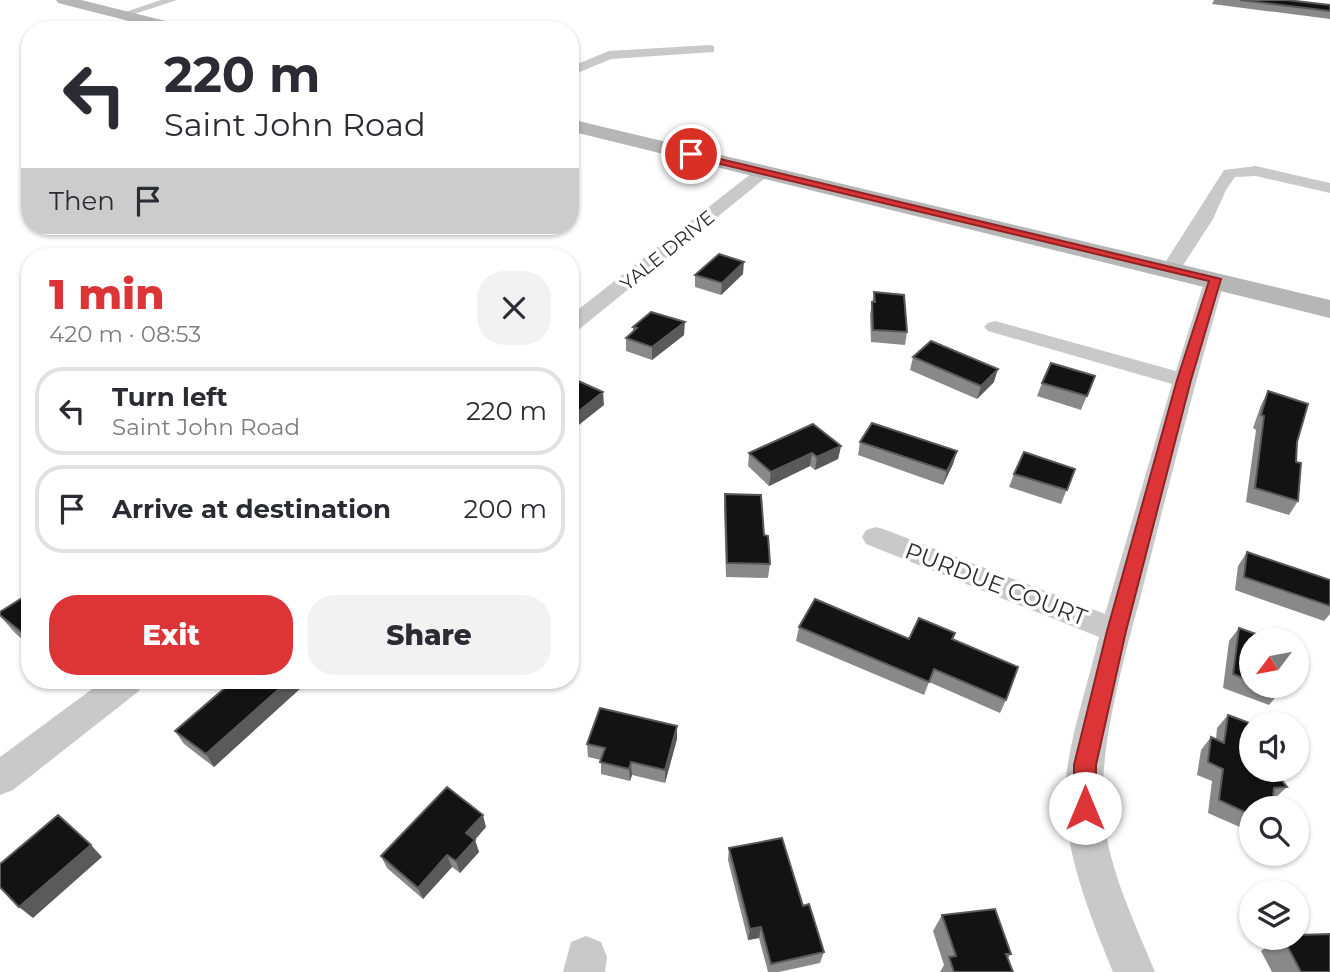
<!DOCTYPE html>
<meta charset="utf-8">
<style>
:root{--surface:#fff;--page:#f2f2f3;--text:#2b2b33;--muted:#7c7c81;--line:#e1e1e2;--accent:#dd3537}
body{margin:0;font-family:Montserrat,sans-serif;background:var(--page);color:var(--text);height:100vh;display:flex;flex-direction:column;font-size:26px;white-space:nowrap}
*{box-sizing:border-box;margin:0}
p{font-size:23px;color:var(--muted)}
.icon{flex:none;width:38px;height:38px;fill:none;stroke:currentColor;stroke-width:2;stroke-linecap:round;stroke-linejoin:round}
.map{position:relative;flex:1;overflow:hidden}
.sheet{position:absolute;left:21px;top:248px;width:558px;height:441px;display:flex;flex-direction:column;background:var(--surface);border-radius:28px;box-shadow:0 2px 5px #0004}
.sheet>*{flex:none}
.hud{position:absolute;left:21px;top:21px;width:558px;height:214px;border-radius:28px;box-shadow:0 2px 5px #0004;background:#fff;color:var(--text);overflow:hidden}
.needle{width:46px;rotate:238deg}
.tools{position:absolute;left:1239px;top:628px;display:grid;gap:14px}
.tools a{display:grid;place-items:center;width:70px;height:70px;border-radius:50%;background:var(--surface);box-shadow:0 2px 5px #0004;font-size:35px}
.pin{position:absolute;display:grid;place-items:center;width:60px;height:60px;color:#fff;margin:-30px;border:4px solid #fff;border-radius:50%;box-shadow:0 2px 7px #0007}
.me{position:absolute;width:77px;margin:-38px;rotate:0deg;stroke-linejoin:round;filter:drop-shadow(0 0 5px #0008)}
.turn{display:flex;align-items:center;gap:24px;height:147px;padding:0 28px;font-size:32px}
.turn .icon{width:91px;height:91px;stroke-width:2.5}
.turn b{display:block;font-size:49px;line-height:60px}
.then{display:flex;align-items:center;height:66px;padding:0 28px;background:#0003;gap:14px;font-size:26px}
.round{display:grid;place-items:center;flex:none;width:74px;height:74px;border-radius:28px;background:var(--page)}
.head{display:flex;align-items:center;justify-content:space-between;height:119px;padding:0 28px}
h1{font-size:42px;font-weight:800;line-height:52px;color:var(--accent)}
.cta{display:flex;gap:14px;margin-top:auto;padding:14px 28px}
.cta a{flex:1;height:80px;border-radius:28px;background:var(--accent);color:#fff;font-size:28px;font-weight:800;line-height:80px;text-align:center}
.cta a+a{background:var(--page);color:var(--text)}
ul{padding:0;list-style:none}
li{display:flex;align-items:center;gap:21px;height:88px;margin:0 14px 10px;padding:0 14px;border:4px solid var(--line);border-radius:28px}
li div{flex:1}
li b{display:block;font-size:26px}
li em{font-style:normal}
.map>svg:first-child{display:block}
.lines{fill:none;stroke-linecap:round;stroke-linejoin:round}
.street{fill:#c9c9c9;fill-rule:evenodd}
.secondary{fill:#b6b6b6;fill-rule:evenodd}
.wall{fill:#898989}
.shaded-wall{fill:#5a5a5a}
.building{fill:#131313;stroke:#5a5a5a;stroke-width:2}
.route{fill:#dd3537;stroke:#902224;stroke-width:2}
.labels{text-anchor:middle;stroke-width:7;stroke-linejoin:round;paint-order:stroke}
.far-street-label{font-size:19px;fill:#2c2c2c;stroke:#fff}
.street-label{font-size:23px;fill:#2c2c2c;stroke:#fff}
</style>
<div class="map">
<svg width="1330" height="972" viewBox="0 0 1330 972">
<rect width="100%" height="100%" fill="#fff"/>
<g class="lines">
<path class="street" d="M161,0H177L122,18L116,15Z
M710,45L714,46V52L611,59L570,76V67L609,51Z
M1256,166L1330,183V193L1256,176L1235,177L1226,190L1213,219L1178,273H1164L1161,269L1224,170Z
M763,167L769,169L771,172L769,175L577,331L570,333V316L757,169Z
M1215,273L1225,279C1195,381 1169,484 1143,587C1126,652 1100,739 1103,806C1106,865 1133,918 1155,972H1113C1087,907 1056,835 1068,763C1075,721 1089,679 1099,637L866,544L862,537L866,530L876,527L886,530L1105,614L1172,384L988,331L984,327L988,323L995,321L1176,371L1205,279Z
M103,681H143L139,691L13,790L0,795V757Z
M586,936L601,942L607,957L605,972H563L571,942Z"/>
<path class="secondary" d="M56,0H81L190,27L192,30H164L58,3Z
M570,119L1330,300V318L570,131Z"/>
</g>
<path class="wall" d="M1214,0H1287L1330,5V19L1212,4Z
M76,226H103L90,231Z
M743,274L721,295L695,287V275Z
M874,292L907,332L905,345L871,342L870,315Z
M633,327L684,335L652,360L626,351V338L633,331Z
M913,357L994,382L977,399L910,370Z
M1095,376L1081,410L1037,396L1042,383Z
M1268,391L1297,442L1296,462L1298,501L1289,515L1246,502L1256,430L1253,428L1261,405Z
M860,442L957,451L953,464L943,485L858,455Z
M841,446L838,459L815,470L810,466L769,486L748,466L749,453Z
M1075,469L1061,504L1009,487L1014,474Z
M725,494L764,535L770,564L768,578L726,577L724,508Z
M1247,552L1330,580V614L1324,621L1235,590L1238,566Z
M30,593V646L15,633L0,616V612Z
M799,627L909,639H953L1006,700L1000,713L929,682L924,695L796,641Z
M1239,628L1251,640V686H1293L1290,690L1280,686V692L1269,705L1223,688L1229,641Z
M229,681H301L303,686L214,767L184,744L175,731L230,683Z
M1228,715L1287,787L1274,799L1251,808V832L1208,813L1212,781L1197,775L1201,750L1211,737L1216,739L1217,728Z
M677,739L665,783L632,775L630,781L601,774V760L588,757L587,744Z
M486,827L475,840L479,852L460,873L452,867L423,899L387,868L381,856Z
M729,848L803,906L824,952L820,963L779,972H768L759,938L748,940L728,860Z
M942,915L1011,954L1008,958L1013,972H940L944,965L933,931Z
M1278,938H1297L1330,972H1272L1261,951Z"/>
<path class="shaded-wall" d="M88,226H103L90,231Z
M744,262L743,274L721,295L722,283Z
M685,322L684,335L652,360V347Z
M998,369L994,382L977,399L981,386Z
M603,392L604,405L570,432V418Z
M841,446L838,459L815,470L817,457Z
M957,451L953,464L943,485L947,471Z
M812,453L810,466L769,486L771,472Z
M288,681H301L303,686L214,767L206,754Z
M677,726V739L665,783V770Z
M631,762L632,775L630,781L629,769Z
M483,815L486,827L470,845L466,833Z
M475,840L479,852L460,873L456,861Z
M91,845L102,857L33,918L19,907Z
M447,855L452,867L423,899L418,888Z
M761,927L759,938L748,940L750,929Z"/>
<path class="building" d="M1240,0H1287L1330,5V11Z
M280,252L293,257H270Z
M719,254L744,262L722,283L695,275Z
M874,292L904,295L907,332L873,330L872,302H875Z
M651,312L685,322L652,347L626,338L637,328L633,327Z
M931,341L998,369L981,386L913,357Z
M1051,363L1095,376L1087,396L1042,383Z
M576,380L603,392L570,418V384Z
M1268,391L1308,404L1297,442L1296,462L1301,463L1298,501L1255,488L1264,416L1261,415Z
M872,423L957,451L947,471L860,442Z
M813,424L841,446L817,457L812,453L771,472L749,453Z
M1024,452L1075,469L1067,490L1014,474Z
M725,494L761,495L764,535L768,536L770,564L727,563Z
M1247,552L1330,580V606L1244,577Z
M30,593V639L0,615V612Z
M815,599L909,639L919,618L955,633L952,639L1018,667L1006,700L934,669L929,682L799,627Z
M1239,628L1273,640H1251V681L1233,674Z
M1297,649L1303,651L1301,677L1297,675Z
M233,681H288L206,754L175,731Z
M1263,686H1280V692Z
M600,708L677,726L665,770L631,762L629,769L600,762L605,748L587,744Z
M1228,715L1252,724L1251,770H1276V773L1287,787L1274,788L1272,808H1251V815L1219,800L1223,769L1208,762L1211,737L1224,743Z
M447,787L483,815L466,833L475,840L456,861L447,855L418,888L381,856Z
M58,815L91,845L19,907L0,887V864Z
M782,838L803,906L809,904L824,952L771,964L761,927L750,929L729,848Z
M995,909L1011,954H1006L1013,972H954L949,957L956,956L942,915Z
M1330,934V972H1301L1283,938H1297V935Z"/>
<path class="route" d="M691,152L1221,279L1191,380L1126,631L1096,765V808L1093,816L1085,819L1077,816L1074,808V765L1107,631L1177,380L1209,281L687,156L686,154Z"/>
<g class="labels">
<g class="far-street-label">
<text transform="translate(667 250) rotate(-39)" y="7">YALE DRIVE</text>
</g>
<g class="street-label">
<text transform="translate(996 584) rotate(21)" y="8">PURDUE COURT</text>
</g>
</g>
</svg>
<div class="tools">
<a><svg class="needle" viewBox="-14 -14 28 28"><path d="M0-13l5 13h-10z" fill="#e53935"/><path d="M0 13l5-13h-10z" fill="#7c7c81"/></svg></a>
<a><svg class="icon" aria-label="sound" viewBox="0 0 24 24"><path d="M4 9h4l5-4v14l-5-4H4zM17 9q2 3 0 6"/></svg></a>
<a><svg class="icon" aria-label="search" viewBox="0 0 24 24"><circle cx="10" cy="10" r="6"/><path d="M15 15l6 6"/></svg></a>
<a><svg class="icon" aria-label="layers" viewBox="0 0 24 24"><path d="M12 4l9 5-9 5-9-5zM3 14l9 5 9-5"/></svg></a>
</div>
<div class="pin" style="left:691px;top:154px;background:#d93025"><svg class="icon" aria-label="arrive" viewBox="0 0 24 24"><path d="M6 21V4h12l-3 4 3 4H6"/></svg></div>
<svg class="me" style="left:1085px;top:808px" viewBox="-20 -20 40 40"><circle r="19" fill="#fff"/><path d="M0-13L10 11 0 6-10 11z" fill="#dd3537"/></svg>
<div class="hud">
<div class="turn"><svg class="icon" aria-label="left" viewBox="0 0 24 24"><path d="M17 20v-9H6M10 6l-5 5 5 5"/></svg><div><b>220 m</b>Saint John Road</div></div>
<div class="then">Then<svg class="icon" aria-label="arrive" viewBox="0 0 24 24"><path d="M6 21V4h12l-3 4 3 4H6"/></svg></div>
</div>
<section class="sheet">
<div class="head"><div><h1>1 min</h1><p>420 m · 08:53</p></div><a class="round"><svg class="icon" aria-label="close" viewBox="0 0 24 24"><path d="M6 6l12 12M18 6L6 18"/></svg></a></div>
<ul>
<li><svg class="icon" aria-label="left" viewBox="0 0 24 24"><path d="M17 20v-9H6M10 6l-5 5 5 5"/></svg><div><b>Turn left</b><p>Saint John Road</p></div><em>220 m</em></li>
<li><svg class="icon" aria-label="arrive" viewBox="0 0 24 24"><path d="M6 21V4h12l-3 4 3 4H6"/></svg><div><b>Arrive at destination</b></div><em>200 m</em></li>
</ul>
<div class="cta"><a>Exit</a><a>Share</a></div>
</section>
</div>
